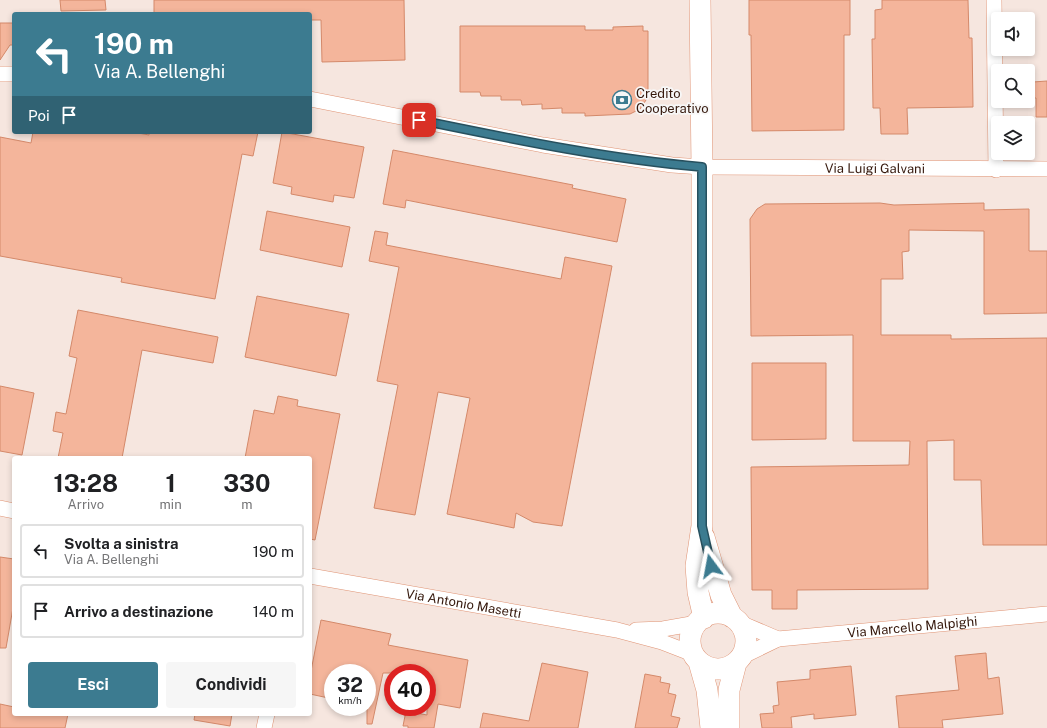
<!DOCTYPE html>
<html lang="it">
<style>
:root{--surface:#fff;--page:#f6f6f6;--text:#202124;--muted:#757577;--line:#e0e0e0;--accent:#3c7b90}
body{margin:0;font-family:"Public Sans",sans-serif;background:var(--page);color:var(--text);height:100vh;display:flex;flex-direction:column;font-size:15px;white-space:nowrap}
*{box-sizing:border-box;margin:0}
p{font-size:13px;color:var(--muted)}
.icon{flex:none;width:22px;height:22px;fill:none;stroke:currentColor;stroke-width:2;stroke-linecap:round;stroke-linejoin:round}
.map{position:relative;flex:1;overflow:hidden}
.details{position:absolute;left:12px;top:456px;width:300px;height:260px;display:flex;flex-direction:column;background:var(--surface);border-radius:4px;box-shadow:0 2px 6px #0003}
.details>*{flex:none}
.guide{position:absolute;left:12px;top:12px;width:300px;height:122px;border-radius:4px;box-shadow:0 2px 6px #0003;background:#3c7b90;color:#fff;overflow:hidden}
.tools{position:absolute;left:991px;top:12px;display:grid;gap:8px}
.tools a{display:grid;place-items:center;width:44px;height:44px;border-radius:4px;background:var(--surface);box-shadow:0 2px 6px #0003;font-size:20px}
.speed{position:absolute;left:324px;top:664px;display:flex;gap:8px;font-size:20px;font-weight:700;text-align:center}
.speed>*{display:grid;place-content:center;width:52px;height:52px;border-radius:50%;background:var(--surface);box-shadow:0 2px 6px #0003;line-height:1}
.speed small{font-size:10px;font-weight:400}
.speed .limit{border:6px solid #d22;background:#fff;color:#111}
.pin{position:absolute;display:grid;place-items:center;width:34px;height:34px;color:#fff;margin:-17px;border-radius:8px;box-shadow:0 2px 6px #0006}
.me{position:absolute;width:44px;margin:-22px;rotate:347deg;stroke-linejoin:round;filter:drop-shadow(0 0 3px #0008)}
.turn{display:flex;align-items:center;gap:14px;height:84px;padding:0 16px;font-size:18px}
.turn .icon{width:52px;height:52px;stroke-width:2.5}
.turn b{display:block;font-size:28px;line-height:34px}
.then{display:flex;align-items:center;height:38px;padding:0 16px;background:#0003;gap:8px;font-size:15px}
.eta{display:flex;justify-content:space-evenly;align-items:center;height:68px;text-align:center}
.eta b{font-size:24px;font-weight:700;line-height:28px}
.primary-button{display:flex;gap:8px;margin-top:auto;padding:8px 16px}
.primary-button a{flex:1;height:46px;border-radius:4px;background:var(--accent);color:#fff;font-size:16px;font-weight:700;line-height:46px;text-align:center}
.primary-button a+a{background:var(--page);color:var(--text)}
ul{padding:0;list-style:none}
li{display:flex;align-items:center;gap:12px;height:54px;margin:0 8px 6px;padding:0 8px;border:2px solid var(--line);border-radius:4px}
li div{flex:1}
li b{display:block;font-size:15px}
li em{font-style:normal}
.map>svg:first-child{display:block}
.building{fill:#f4b59b;stroke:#d4896a}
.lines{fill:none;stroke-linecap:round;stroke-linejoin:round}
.street-casing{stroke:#e09475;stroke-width:16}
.secondary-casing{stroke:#e09475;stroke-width:22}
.street{stroke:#fff;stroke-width:15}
.secondary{stroke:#fff;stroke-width:21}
.route-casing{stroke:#27505e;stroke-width:10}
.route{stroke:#3c7b90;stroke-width:7}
.labels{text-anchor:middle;stroke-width:3.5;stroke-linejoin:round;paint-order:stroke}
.poi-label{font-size:13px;fill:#35180c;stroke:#f7f7f7;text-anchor:start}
.street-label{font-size:13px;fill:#35180c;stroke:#f7f7f7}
</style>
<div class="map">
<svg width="1047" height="728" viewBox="0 0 1047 728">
<rect width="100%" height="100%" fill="#f6e6df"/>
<path class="building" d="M60,0H105L106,10L61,11Z
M154,0H404L405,60L322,62L321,20H310V14H154Z
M749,0H850V35H844V130L752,131L751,35H749Z
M882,0H968L969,38H972L973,107L907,108L908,134H881L880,108H873L872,39H875V10L882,9Z
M0,23H14V45H10L0,60Z
M460,26H585V30H613V27L643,26V31H648V92L646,100L640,109L630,114L585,116V113H562V108L542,109V104L522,105L521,100H501V96H481L480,92H460Z
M1047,81V117H1036V98H1033V82Z
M33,132H133L149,135V132H258L253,156L242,154L215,299L121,282L122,278L0,256V137L31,143Z
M282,132L364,147L354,198L334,195L333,202L291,194L292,187L273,183Z
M393,150L573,185L572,188L626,199L617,242L406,200L405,208L383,204Z
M880,203L894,205L984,203V210L1029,209V251H1047V313L984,314V231L909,230V251L902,252L903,279H881V335H951V339L1047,338V545H983L981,480H954V440L927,441L928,589L797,590V609H772V590H752L751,467L909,465L910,441H853V335L751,336L750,219L757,209L765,204Z
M267,211L350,227L342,267L260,250Z
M375,231L388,233L386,245L561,279L565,257L612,266L562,526L533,522L516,513L514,528L447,514L470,398L438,392L415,515L374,508L398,385L377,381L399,267L369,261Z
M257,296L349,314L336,376L245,357Z
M78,310L218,337L213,363L142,350L122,458H58L63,433L53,431L56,412L66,414L77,358L69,356Z
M752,363H826V439L752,440Z
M0,386L34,393L22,455L0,451Z
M278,396L298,400L297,406L340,414L315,540L310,539V458H245L254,410L274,414Z
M0,557L14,559V602L6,648H0Z
M321,620L391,634L388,645L468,660L460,708L438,704L434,728H408V726H403L406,711L427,715V673H383L372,724H367V673H333V699L310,694V676Z
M986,653L988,679L999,677L1003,714L942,720L943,728H899L896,696L959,690L955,656Z
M542,663L588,672L578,728H480L483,713L529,721Z
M851,666L856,715L814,719V714L791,717L792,728H762L760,714L774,713L773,706L779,705L777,682L810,679V670Z
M645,674L661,677L660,682L670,684L668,693L676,695L671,716L680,718L677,728H635Z
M0,704L14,707V714H68L65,728H0Z
M195,714H232L230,726L194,720Z"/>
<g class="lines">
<defs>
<g id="street">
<path d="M994,0L996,170"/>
<path d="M0,74H14"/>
<path id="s1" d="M310,99L543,145L672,165L702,167L1047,169"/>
<path d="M0,508L14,511"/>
<path id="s2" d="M310,576L617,630L662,642L693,654"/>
<path d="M738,622L778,639"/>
<path d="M636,630L663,629L697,623"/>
<path id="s3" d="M741,657L778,639L1047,614"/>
<path d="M264,728L267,714"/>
</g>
<path id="secondary" d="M700,0L702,167V526L696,566L698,592L704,618
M704,537L721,595L732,617
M690 641a28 28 0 1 1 56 0a28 28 0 1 1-56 0Z
M699,662L707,690L711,728
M729,728V690L736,663"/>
</defs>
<use href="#street" class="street-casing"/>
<use href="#secondary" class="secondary-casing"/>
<use href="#street" class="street"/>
<use href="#secondary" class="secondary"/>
</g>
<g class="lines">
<defs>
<path id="route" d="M419,120C512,139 607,159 702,167V526L711,566"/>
</defs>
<use href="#route" class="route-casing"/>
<use href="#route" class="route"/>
</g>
<defs>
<symbol id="bank-ring" viewBox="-11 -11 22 22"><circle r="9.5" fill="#f7f7f7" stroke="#3c7b90" stroke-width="1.5"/><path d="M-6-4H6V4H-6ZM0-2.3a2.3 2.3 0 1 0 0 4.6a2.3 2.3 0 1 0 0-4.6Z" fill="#3c7b90"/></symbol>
</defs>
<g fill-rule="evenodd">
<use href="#bank-ring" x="611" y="89" width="22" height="22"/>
</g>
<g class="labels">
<g class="poi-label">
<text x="636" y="98">Credito<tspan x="636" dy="15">Cooperativo</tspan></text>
</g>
<g class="street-label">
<text dy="5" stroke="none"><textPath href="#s1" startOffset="571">Via Luigi Galvani</textPath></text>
<text dy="5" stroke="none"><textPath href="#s2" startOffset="156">Via Antonio Masetti</textPath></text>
<text dy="5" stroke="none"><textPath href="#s3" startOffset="176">Via Marcello Malpighi</textPath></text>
</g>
</g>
</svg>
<div class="tools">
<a><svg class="icon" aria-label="sound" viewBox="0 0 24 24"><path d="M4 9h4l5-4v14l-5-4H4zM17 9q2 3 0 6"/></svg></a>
<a><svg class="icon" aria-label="search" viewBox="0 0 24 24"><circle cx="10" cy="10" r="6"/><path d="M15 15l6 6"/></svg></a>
<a><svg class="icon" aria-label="layers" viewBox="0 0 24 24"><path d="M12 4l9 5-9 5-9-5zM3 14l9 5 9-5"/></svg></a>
</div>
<div class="speed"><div>32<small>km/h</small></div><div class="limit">40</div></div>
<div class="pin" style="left:419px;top:120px;background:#d93025"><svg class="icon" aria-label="arrive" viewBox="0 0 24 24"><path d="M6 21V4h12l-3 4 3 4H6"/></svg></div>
<svg class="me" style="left:711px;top:566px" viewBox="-20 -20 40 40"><path d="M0-17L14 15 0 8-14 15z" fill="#3c7b90" stroke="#fff" stroke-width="4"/></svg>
<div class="guide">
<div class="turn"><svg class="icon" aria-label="left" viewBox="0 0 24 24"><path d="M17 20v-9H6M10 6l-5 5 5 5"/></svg><div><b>190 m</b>Via A. Bellenghi</div></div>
<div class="then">Poi<svg class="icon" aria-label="arrive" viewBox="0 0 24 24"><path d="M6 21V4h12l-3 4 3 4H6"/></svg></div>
</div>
<section class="details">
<div class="eta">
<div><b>13:28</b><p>Arrivo</p></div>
<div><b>1</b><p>min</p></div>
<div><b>330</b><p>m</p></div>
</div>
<ul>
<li><svg class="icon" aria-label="left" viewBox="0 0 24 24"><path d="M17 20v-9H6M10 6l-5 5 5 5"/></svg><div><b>Svolta a sinistra</b><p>Via A. Bellenghi</p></div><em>190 m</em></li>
<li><svg class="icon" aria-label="arrive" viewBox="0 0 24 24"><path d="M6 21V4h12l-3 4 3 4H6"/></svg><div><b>Arrivo a destinazione</b></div><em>140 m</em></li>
</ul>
<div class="primary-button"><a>Esci</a><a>Condividi</a></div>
</section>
</div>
